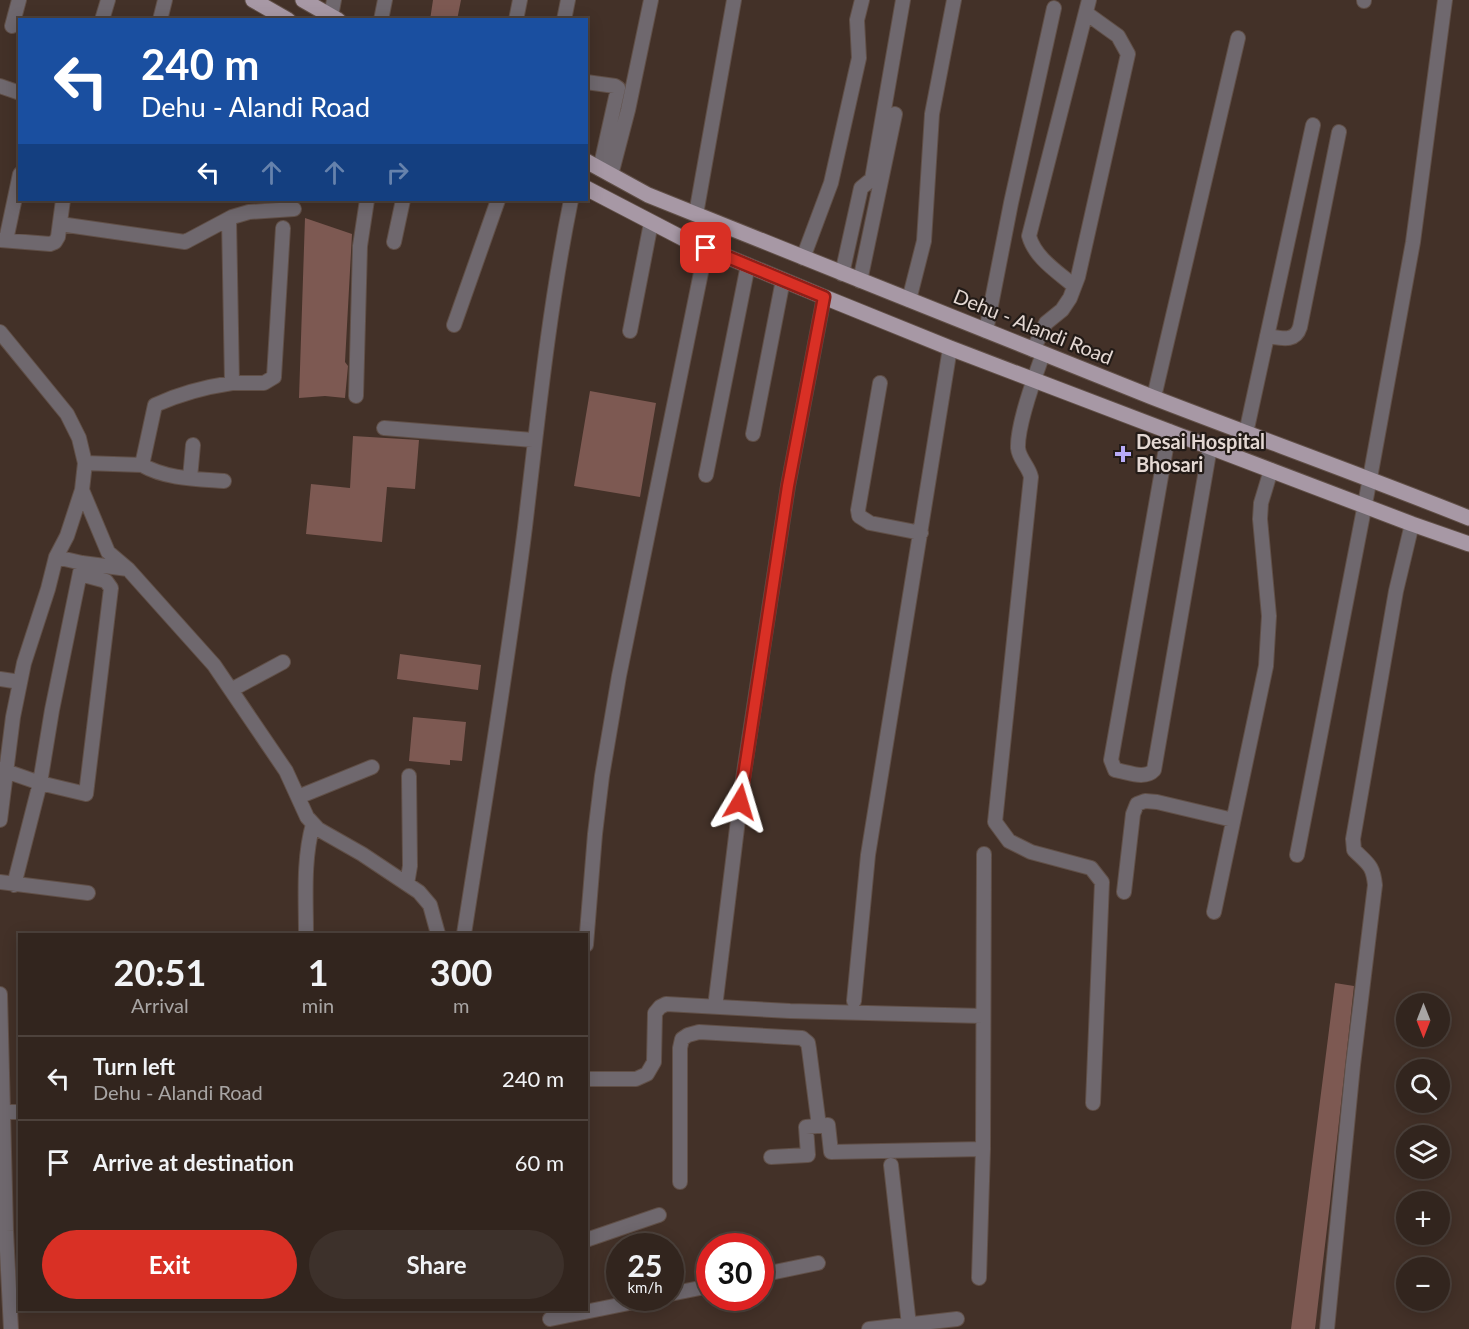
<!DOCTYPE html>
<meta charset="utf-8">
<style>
:root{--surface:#32251e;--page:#3d312b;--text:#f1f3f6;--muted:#a8a5a4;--line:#4d423c;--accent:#d93025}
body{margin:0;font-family:Lato,sans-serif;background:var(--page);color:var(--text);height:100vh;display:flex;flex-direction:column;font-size:22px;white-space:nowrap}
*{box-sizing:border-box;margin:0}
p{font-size:20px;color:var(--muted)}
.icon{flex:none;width:33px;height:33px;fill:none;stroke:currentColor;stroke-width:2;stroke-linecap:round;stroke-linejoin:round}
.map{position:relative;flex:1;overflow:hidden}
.details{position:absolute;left:18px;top:933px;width:570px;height:378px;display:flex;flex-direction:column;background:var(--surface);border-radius:0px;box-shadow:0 3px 15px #0003,0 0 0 2px var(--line)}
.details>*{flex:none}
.banner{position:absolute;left:18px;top:18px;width:570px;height:183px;border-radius:0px;box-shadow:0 3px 15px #0003,0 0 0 2px var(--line);background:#1a4fa0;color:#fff;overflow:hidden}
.needle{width:39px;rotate:180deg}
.buttons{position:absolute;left:1396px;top:993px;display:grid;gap:12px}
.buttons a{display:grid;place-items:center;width:54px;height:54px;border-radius:50%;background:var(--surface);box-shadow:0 3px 15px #0003,0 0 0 2px var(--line);font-size:30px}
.speed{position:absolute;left:606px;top:1233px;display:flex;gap:12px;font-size:30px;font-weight:700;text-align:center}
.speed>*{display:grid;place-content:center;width:78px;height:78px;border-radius:50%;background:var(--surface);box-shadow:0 3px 15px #0003,0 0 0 2px var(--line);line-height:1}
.speed small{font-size:15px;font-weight:400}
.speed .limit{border:9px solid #d22;background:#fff;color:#111}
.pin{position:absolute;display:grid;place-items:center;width:51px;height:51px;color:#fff;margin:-26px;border-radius:12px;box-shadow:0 3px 9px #0006}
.me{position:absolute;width:66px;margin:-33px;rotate:7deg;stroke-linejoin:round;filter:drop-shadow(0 0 4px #0008)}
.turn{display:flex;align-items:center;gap:21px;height:126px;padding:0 24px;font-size:27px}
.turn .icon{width:78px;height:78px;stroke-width:2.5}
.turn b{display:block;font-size:42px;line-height:51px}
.lanes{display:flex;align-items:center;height:57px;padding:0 24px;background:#0003;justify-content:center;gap:30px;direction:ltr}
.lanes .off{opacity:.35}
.eta{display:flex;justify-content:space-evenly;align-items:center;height:102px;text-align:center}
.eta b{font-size:36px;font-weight:700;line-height:42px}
.button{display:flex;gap:12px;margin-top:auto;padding:12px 24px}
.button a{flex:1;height:69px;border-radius:36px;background:var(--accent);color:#fff;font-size:24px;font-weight:700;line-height:69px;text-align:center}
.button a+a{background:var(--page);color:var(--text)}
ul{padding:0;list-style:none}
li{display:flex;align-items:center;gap:18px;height:84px;padding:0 24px;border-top:2px solid var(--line)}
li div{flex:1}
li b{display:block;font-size:22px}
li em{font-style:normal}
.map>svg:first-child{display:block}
.building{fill:#7d5952}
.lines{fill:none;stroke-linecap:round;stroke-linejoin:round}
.minor-casing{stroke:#604f47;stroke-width:16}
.major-casing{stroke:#604f47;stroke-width:17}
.minor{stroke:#6f686e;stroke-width:14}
.major{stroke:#a798a5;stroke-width:15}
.route-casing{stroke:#8d1f18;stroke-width:15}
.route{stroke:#d93025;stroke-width:10}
.poi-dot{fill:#b8abf7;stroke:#231b17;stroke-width:2}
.labels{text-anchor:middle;stroke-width:4.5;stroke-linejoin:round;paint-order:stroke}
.street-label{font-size:20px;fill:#e4d8d3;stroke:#231b17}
.poi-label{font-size:20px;font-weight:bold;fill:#e4d8d3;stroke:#231b17;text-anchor:start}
</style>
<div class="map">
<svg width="1469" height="1329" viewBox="0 0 1469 1329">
<rect width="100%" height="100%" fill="#433128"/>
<path class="building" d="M433,0H461L457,20H430Z
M305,218L352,234L345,362L348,366L345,398L325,396L299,398Z
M590,391L656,403L640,497L574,486Z
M353,436L419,440L415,489L387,487L382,542L306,534L311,484L350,488Z
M400,654L481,665L478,690L397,679Z
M413,717L466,722L462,761L450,760V765L409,761Z
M1335,983L1354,986L1330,1203L1315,1329H1291Z"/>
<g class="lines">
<defs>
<path id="minor" d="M1364,1V0
M331,16L334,0
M102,20L108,0
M160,20L165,0
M381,20L385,0
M516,20L520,0
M564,20L568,0
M12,26L19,0
M586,82L615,86L618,88L600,169
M0,86L20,93
M611,175L628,110L651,0
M696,214L734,0
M60,224L185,242L232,217L249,212L294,209
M0,240L50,244L55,242L58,237L63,200
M6,240L20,174
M394,242L403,200
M803,258L831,183L859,58L857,20L862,0
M842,274L861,188L872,179L903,0
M860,281L895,114
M1074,286C1058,272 1035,258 1029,236L1089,0
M909,300L924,241L932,114L954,0
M454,325L498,200
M630,331L651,223
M986,331L1011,203L1054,8
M0,332L67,414L79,438L85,463L82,490L67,536L56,557L48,589L24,663L13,717L0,820
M1267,336C1281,338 1295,343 1300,327L1339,132
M1033,350L1046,323L1062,310L1070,298L1078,277L1128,54L1118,36L1086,13
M1043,354C1035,376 1017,425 1018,448C1019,459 1029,467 1031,477L995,822L1009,841L1031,852L1091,868L1102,882L1093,1103
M232,383H264L274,377L283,228
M880,383L858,510L859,516L870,523L921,533
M356,396L360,246L367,200
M1154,397L1238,38
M384,428L533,440
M1169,431L1111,760L1115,770C1128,772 1145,780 1154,770L1210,447
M1246,433L1313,125
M753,434L783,280
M85,463L142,465L155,405C179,394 205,387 232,383L229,219
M142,465C166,479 197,479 224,481
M706,475L748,265
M190,478L193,445
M82,490L108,552L128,569L214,665L286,771L307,817L318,829L362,854L419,892L430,905L438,934
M56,557L82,563L128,569
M0,679L20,682
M231,690L283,662
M0,769L40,783L86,794L111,588L106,581L80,574
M298,797L372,767
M1297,855L1370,478L1413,242L1445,0
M0,882L88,893
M407,884L410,866L409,776
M14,885L40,783L52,710L82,563
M1124,892L1133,814L1137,804L1145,801L1157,802L1233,820
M1214,912L1266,666L1269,616L1260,519L1261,503L1271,470
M306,934C306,897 303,860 313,824
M464,934C485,799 508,663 525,527C538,417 549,308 571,200
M586,945L595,834L602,776L619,676L706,248
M0,994L6,1231L11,1329
M854,1001L868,855L950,348
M715,1007L743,779L788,486L824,297
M586,1079H636L647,1074L654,1062L655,1013L660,1007L666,1004L790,1011L983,1016
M3,1112H20
M771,1157L808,1155L806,1127L828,1125L831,1152L983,1149L984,854
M891,1165L909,1325
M680,1182V1048L682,1039L688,1035L699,1032L802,1038L808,1043L809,1049L819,1126
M586,1240L659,1215
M760,1275L818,1263
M979,1278L983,1149
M670,1294L710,1286
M550,1319L654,1298
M869,1329L957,1319
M1327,1329L1353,1065L1375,885C1373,865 1368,864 1354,850L1353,839L1396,591L1412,524"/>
<path id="major" d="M253,0L288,20
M303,0L338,20
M586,161L648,195C816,261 984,331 1152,397C1258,438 1364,476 1469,518
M586,188L684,239L824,297L950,348L1412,524L1469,544"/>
</defs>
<use href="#minor" class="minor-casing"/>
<use href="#major" class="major-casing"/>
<use href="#minor" class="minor"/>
<use href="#major" class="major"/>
</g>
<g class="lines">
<defs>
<path id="route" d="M706,248L824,297L788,486L740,802"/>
</defs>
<use href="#route" class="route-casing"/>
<use href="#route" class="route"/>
</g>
<path class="poi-dot" d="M1120 445h6v6h6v6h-6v6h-6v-6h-6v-6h6z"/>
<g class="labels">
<g class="street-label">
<text transform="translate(1033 327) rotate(22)" y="7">Dehu - Alandi Road</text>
</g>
<g class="poi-label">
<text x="1136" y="449">Desai Hospital<tspan x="1136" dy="23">Bhosari</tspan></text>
</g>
</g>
</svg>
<div class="buttons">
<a><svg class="needle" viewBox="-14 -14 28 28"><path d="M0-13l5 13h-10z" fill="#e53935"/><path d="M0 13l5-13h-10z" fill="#a8a5a4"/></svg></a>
<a><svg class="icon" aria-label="search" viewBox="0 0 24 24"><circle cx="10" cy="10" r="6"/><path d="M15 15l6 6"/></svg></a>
<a><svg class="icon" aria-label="layers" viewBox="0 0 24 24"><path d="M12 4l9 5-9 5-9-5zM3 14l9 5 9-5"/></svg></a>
<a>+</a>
<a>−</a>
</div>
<div class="speed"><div>25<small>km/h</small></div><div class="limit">30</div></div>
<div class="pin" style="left:706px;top:248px;background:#d93025"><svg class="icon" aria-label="arrive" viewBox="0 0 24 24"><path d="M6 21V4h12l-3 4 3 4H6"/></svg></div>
<svg class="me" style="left:740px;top:802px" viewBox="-20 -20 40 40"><path d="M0-17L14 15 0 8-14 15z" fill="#d93025" stroke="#fff" stroke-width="4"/></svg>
<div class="banner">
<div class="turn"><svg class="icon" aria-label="left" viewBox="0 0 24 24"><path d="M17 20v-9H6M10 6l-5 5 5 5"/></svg><div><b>240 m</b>Dehu - Alandi Road</div></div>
<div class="lanes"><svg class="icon" aria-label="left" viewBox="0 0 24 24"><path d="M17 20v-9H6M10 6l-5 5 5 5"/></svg><svg class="icon off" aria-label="ahead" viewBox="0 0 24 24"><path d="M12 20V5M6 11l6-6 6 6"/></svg><svg class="icon off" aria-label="ahead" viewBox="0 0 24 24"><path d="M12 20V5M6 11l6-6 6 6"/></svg><svg class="icon off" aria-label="right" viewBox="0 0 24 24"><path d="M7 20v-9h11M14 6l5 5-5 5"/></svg></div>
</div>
<section class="details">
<div class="eta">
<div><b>20:51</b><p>Arrival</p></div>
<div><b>1</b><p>min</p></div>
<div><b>300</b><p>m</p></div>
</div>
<ul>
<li><svg class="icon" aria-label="left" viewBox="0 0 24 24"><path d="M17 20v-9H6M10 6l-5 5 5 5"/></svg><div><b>Turn left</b><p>Dehu - Alandi Road</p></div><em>240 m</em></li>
<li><svg class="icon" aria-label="arrive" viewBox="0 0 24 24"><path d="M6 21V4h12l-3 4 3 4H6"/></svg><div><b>Arrive at destination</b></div><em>60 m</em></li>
</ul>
<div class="button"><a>Exit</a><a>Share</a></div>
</section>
</div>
